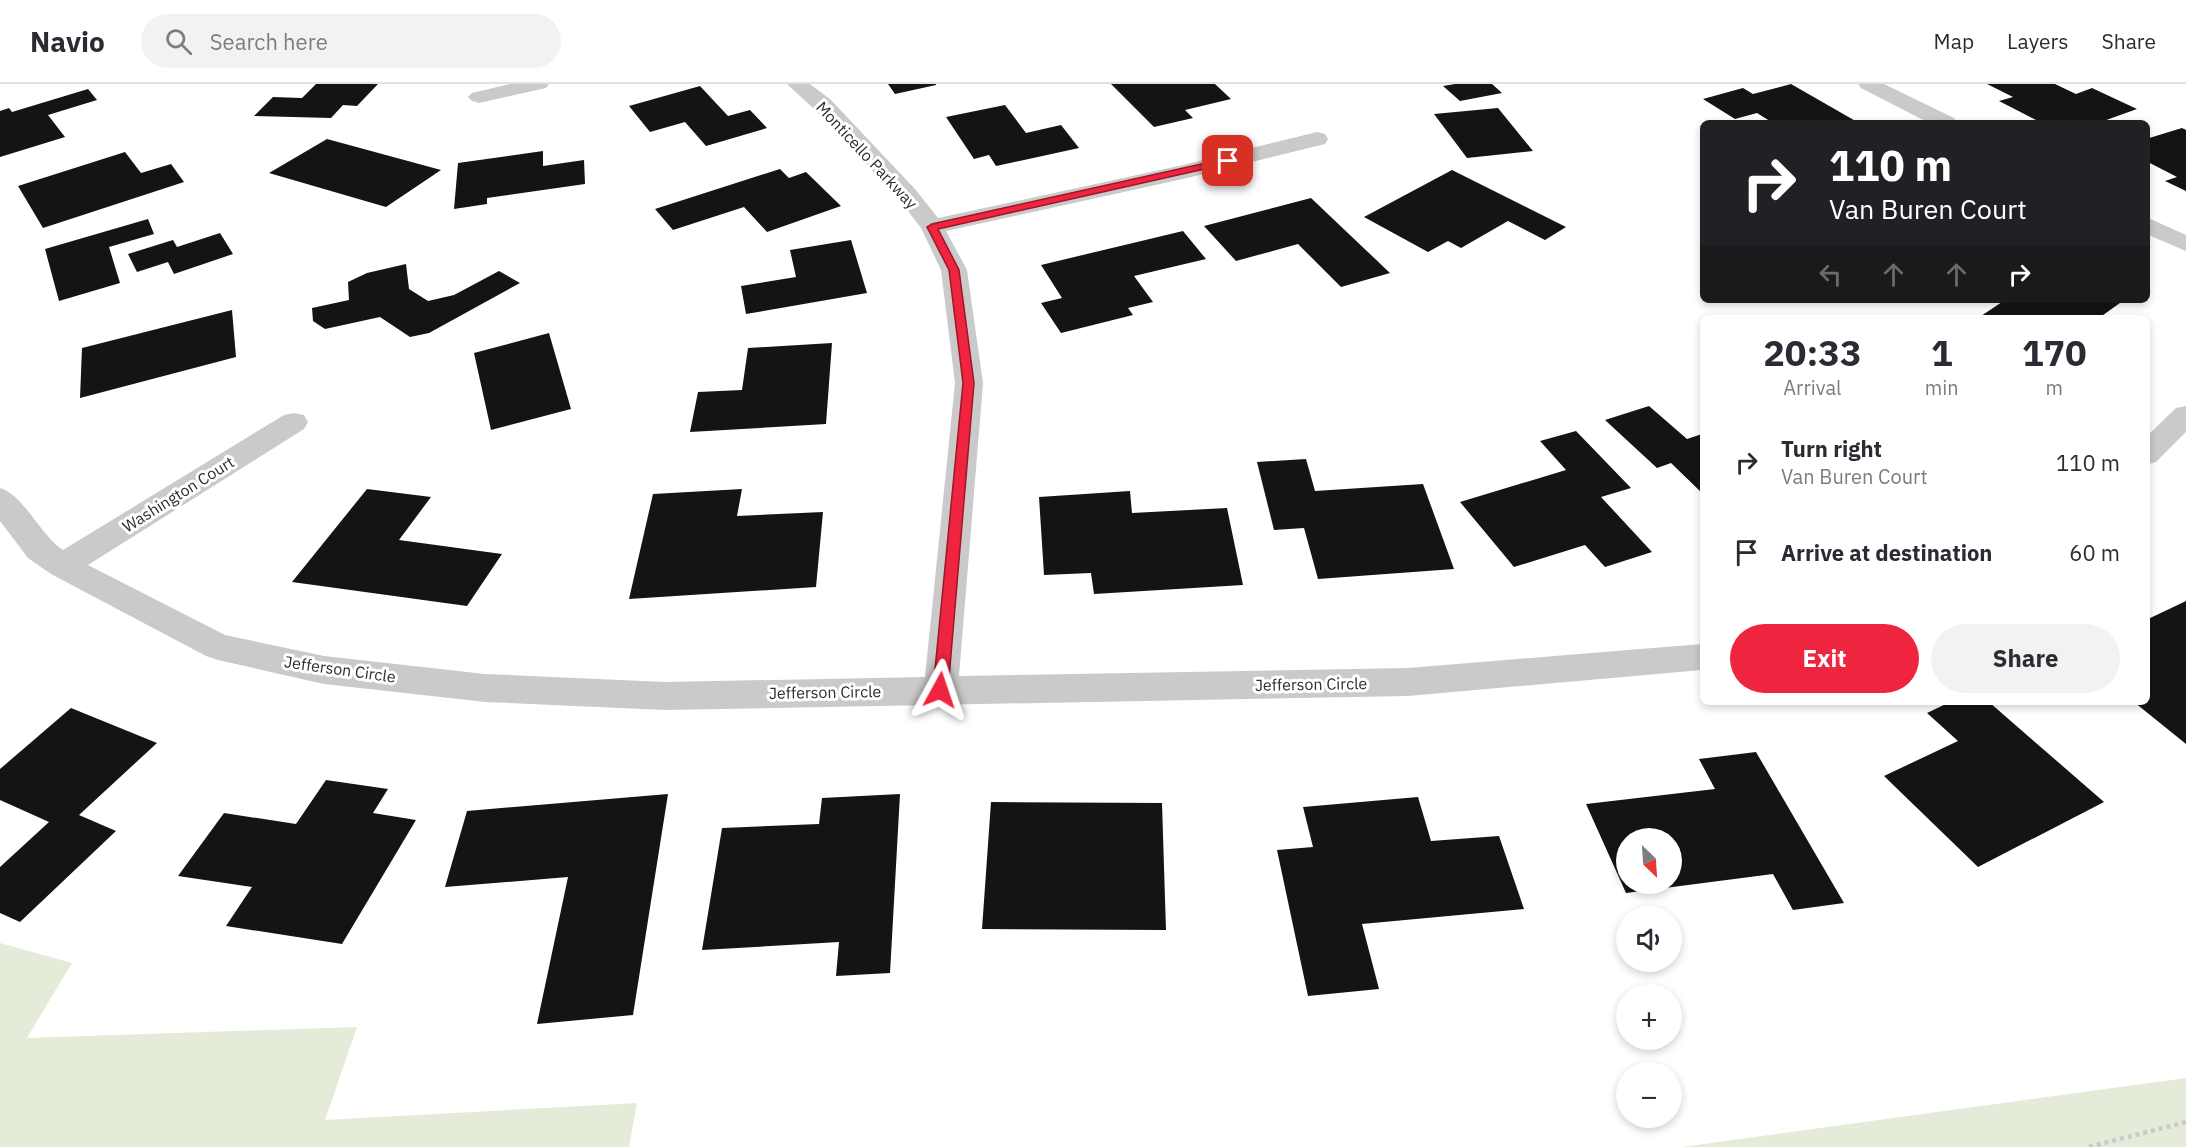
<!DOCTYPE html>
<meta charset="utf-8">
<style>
:root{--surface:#fff;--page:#f2f2f3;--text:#2b2b33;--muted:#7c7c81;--line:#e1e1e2;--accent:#ef243f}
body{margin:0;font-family:"IBM Plex Sans",sans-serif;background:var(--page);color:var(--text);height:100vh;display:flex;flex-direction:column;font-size:22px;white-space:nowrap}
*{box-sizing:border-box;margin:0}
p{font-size:20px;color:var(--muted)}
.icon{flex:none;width:33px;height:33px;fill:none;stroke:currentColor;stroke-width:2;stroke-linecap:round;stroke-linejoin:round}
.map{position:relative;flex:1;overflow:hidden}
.panel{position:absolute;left:1700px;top:231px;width:450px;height:390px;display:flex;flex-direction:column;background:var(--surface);border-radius:9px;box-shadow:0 3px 9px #0003}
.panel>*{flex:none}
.hud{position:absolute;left:1700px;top:36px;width:450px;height:183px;border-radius:9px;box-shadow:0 3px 9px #0003;background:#202124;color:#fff;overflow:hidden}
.needle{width:39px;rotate:155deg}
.tools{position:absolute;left:1616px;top:744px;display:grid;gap:12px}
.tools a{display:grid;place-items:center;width:66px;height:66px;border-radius:50%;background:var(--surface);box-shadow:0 3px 9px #0003;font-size:30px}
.pin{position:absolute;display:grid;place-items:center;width:51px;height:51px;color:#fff;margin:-26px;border-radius:12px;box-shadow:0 3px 9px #0006}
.me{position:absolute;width:66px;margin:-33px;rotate:5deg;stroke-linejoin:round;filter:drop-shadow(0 0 4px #0008)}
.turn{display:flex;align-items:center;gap:21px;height:126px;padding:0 30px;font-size:27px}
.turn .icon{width:78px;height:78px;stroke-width:2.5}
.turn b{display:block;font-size:42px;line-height:51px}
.lanes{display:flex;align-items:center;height:57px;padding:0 30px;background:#0003;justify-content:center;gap:30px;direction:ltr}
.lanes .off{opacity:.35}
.eta{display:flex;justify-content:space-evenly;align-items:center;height:102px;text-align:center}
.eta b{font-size:36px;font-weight:700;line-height:42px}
.primary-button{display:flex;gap:12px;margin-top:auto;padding:12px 30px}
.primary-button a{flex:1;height:69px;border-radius:36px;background:var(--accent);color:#fff;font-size:24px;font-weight:700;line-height:69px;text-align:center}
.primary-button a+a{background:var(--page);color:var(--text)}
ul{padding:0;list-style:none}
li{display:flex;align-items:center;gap:18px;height:90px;padding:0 30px}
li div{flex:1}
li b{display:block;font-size:22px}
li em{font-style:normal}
header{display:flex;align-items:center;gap:36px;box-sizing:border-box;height:84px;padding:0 30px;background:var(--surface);border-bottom:2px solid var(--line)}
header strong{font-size:28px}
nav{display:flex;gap:33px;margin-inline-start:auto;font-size:21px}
.search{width:420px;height:54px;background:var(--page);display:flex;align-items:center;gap:15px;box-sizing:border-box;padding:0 21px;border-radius:33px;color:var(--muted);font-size:22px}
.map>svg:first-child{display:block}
.green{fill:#e4ebd9}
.building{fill:#141414;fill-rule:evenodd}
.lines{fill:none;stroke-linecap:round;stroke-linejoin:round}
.path{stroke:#cacaca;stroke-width:4.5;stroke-dasharray:4 4;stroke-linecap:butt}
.street{fill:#cacaca;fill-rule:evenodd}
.route{fill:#ef243f;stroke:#9b1729;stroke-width:1.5}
.labels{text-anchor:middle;stroke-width:6;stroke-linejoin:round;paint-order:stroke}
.street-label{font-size:16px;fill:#2d2d2d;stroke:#fff}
</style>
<header>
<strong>Navio</strong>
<div class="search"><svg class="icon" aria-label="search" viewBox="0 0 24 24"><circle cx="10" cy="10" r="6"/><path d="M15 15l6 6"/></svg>Search here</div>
<nav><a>Map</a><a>Layers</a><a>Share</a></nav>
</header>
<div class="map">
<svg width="2186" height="1063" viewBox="0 0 2186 1063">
<rect width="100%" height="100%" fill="#fff"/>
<path class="green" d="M0,859L72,879L27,954L357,943L325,1036L637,1019L629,1063H0Z
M2186,994V1063H1675H1682Z"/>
<path class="building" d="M316,0H378L357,22L343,21L331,34L254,32L273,13L302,14Z
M888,0H936V1L895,10Z
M1111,0H1215L1231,15L1185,26L1193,34L1154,43Z
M1455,0H1492L1502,9L1460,17L1443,2Z
M1791,0L1859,39H1773L1757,29L1735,35L1703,15L1743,4L1753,10Z
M1987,0H2055L2076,10L2092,4L2137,25L2098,39H2042L1999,17L2013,13Z
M700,2L728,32L750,26L767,44L706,62L685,38L650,48L629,22Z
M88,5L97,16L48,31L65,53L0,73V27L9,24L12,28Z
M1005,21L1026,49L1061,41L1079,64L996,82L989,71L974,75L946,33Z
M1498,24L1533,67L1467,74L1434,30Z
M2182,44L2186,46V107L2165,97L2177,93L2146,77V55Z
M327,55L441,86L386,123L269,89Z
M543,67V82L584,76L585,100L487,114V120L454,125L458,79Z
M125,68L141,89L171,80L184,98L43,144L18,102Z
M780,85L789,94L806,88L841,122L767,148L744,123L673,146L655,125Z
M1452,86L1566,143L1545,156L1508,137L1461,164L1448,157L1428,168L1364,133Z
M1311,114L1390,189L1341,203L1298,160L1236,177L1204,142Z
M148,135L154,150L109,163L120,199L59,217L45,165Z
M1183,147L1206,175L1134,192L1153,218L1128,224L1133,231L1061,249L1041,219L1062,214L1041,181Z
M220,149L233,170L174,190L168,178L137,188L128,170L173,156L177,163Z
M851,156L867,209L746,230L741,202L796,193L790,166Z
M406,180L409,205L428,217L454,211L499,187L520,199L429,249L410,253L380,233L325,245L313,237L312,224L349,216L348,198L367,189Z
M2005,216H2124L2099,234H1985L1981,232Z
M232,226L236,273L80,314L82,264Z
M549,249L571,325L491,346L474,269Z
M832,259L826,340L690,348L698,308L742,306L748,264Z
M1649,322L1687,355L1702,350V409L1671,379L1657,384L1605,336Z
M1576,347L1631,404L1601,413L1652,468L1605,483L1585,461L1514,483L1460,418L1566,386L1540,357Z
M1306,375L1315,407L1423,400L1454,485L1318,495L1304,444L1274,446L1257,378Z
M367,405L431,413L399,456L502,470L467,522L292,498Z
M742,405L737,432L823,428L816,503L629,515L653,410Z
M1130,407L1132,429L1227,424L1243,501L1094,510L1091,489L1044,491L1039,413Z
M2186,517V660L2134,618H2146V536Z
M1950,618H1989L2104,718L1978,783L1884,692L1958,657L1927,629Z
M71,624L157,659L79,731L116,747L20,838L0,829V783L49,738L0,716V685Z
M1756,668L1844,819L1793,826L1773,790L1626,809L1586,720L1715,705L1699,675ZM1626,754H1671V800H1626Z
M326,696L388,705L373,729L416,736L342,860L226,842L252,803L178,792L224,729L296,740Z
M668,710L633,931L537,940L568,793L445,803L467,727Z
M900,710L890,889L836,892L839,858L702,866L722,744L819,740L822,714Z
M1418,713L1431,757L1499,752L1524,825L1362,840L1379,905L1308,912L1277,766L1313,763L1303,723Z
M991,718L1162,719L1166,846L982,845Z"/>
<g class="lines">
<path class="path" d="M2089,1063L2186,1038"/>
<path class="street" d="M510,0H549L546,4L479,19L472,17L468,13L472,9Z
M787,0H810L830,15L915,105L938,134L1183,81L1317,48L1325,50L1328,55L1325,60L1183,95L946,147L967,186L983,299L959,592L1408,584L1702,560V586L1408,612L665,626L485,618L324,600L218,576L206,572L51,490L28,474L0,437V404C24,411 40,451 63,466L284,331L294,329L304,331L308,338L304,345L88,481L225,551L324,572L485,590L665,598L925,593L955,299L941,186L921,144L899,115L814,25Z
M1858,0H1884L1954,34L1957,39H1929L1861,4Z
M2146,133L2186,151V167L2146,150Z
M2186,322V348L2156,378L2146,381V353L2176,324Z"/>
</g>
<path class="route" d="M1228,74L1233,77L1231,79L938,145L959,186L974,299L948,606L946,610H935L933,606L963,299L949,186L927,143L932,140Z"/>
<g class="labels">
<g class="street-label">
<text transform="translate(867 71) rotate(47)" y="6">Monticello Parkway</text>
<text transform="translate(178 410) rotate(-32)" y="6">Washington Court</text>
<text transform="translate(340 585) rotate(8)" y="6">Jefferson Circle</text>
<text transform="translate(1311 600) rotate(-1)" y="6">Jefferson Circle</text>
<text transform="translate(825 608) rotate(-1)" y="6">Jefferson Circle</text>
</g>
</g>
</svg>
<div class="tools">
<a><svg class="needle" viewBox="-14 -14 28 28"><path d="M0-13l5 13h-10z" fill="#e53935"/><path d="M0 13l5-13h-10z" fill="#7c7c81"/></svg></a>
<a><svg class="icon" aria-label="sound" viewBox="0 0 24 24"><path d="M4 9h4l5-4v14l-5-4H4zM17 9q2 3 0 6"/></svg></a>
<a>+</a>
<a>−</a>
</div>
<div class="pin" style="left:1228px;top:77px;background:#d93025"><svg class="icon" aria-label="arrive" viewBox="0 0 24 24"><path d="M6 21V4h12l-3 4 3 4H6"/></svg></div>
<svg class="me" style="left:940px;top:606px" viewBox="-20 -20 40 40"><path d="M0-17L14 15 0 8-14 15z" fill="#ef243f" stroke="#fff" stroke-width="4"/></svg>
<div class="hud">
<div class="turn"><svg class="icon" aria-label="right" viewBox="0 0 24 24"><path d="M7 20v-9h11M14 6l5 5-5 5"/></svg><div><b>110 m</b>Van Buren Court</div></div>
<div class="lanes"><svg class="icon off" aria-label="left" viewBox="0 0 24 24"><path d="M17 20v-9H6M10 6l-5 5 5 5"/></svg><svg class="icon off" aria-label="ahead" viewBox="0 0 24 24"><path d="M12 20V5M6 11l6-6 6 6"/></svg><svg class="icon off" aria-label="ahead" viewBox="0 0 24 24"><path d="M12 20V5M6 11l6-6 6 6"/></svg><svg class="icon" aria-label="right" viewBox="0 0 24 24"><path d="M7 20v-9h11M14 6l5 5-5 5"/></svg></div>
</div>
<section class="panel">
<div class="eta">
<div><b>20:33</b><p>Arrival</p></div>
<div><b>1</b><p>min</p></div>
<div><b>170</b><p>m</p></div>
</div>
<ul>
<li><svg class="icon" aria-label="right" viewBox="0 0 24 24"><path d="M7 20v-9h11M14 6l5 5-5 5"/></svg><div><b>Turn right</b><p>Van Buren Court</p></div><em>110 m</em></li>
<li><svg class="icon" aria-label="arrive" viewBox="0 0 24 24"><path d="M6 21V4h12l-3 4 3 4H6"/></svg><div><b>Arrive at destination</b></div><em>60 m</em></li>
</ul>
<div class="primary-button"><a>Exit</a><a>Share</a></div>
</section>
</div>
